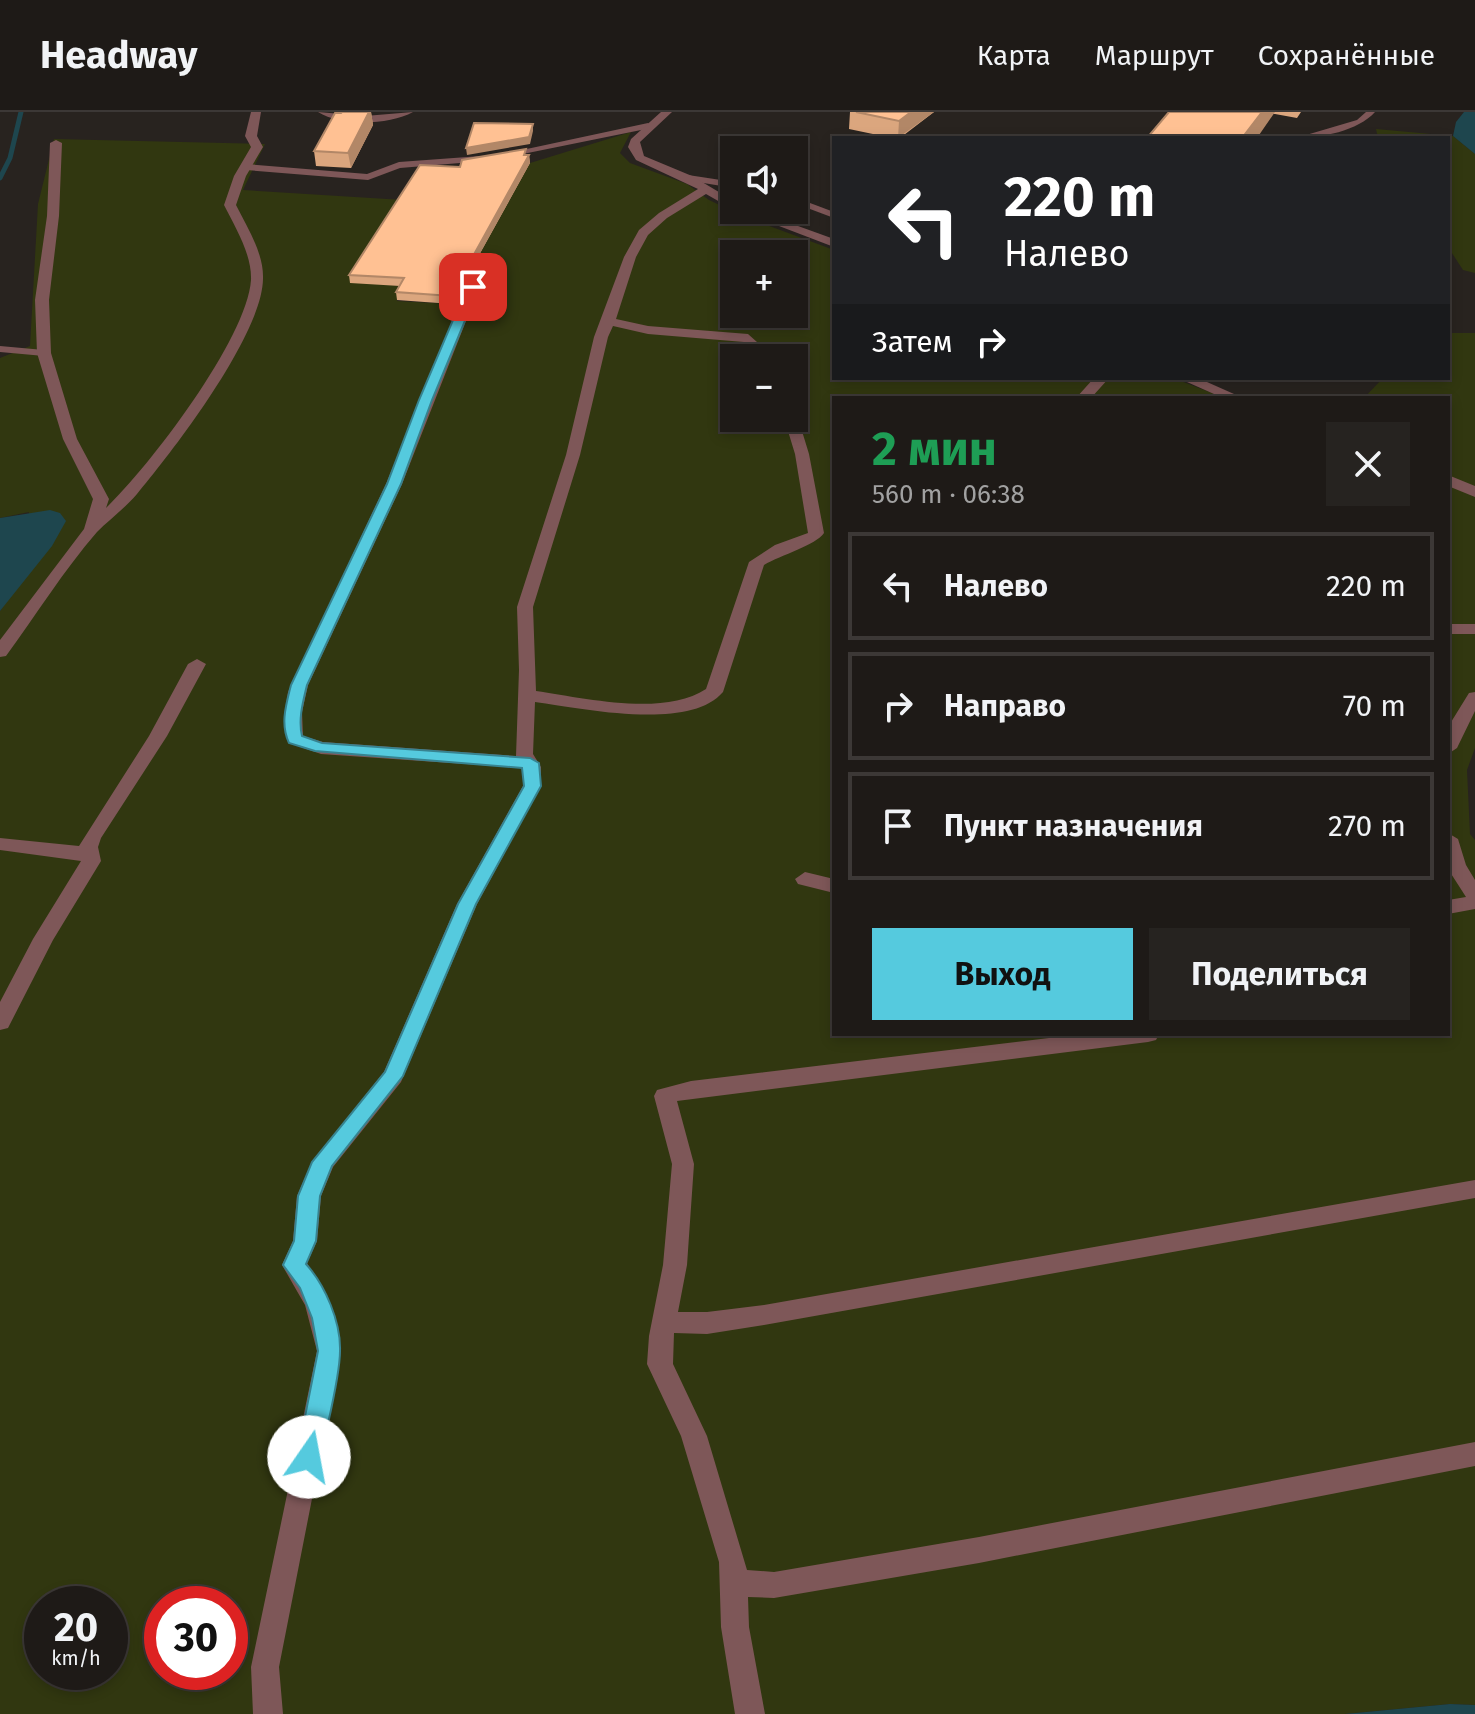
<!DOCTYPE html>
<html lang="ru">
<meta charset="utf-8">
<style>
:root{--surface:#1e1a17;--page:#262320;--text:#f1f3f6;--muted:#a1a1a1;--line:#3c3836;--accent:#55cade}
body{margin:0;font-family:"Fira Sans",sans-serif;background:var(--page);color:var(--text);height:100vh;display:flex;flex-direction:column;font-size:30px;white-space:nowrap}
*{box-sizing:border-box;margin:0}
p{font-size:26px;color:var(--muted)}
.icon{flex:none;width:44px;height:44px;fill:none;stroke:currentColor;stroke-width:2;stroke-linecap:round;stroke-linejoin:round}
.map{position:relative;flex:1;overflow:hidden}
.sheet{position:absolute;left:832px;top:284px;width:618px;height:640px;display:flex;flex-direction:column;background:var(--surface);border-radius:0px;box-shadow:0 4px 12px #0003,0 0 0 2px var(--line)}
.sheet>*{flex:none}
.hud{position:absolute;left:832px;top:24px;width:618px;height:244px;border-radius:0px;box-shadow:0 4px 12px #0003,0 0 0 2px var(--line);background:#202124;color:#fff;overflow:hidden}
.tools{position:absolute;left:720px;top:24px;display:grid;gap:16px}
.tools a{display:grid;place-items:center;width:88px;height:88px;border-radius:0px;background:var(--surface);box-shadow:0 4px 12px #0003,0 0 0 2px var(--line);font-size:40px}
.speed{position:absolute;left:24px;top:1474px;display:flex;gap:16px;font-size:40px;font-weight:700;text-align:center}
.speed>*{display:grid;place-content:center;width:104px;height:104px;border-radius:50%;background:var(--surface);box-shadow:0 4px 12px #0003,0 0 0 2px var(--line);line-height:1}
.speed small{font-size:20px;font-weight:400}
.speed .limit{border:12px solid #d22;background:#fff;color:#111}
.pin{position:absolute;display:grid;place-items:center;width:68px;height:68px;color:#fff;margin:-34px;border-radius:16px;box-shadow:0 4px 12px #0006}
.me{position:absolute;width:88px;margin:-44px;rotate:12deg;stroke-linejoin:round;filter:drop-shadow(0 0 6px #0008)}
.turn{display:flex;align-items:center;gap:28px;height:168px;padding:0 40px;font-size:36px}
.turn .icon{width:104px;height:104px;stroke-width:2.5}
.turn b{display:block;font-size:56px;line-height:68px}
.then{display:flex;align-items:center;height:76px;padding:0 40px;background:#0003;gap:16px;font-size:30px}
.round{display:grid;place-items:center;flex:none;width:84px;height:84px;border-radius:0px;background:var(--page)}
.head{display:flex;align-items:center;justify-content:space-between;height:136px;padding:0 40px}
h1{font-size:48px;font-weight:700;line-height:60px;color:#1e9e55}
.button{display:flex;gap:16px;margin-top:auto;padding:16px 40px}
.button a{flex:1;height:92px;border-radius:0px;background:var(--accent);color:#111;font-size:32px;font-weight:700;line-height:92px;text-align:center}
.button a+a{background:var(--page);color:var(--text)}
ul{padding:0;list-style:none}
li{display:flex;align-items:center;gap:24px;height:108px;margin:0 16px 12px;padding:0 24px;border:4px solid var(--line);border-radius:0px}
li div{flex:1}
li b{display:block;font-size:30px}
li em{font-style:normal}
header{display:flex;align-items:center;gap:48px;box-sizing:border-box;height:112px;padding:0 40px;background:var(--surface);border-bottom:2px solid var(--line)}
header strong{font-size:38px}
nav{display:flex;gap:44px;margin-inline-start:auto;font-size:28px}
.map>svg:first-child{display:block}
.green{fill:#313710;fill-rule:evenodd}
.water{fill:#1e464e}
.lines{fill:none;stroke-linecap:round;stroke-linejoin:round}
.stream{stroke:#1e464e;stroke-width:5}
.lane{fill:#7e5758;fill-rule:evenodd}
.street{fill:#7e5758;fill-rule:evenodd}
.wall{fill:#dba67e}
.shaded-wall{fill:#b28767}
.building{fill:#ffc193;stroke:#b28767;stroke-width:2}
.route{fill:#55cade;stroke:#378390;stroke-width:2}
</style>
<header>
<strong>Headway</strong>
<nav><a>Карта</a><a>Маршрут</a><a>Сохранённые</a></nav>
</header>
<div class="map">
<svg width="1475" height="1602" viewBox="0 0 1475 1602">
<rect width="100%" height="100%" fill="#28231f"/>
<path class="green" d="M1376,17L1453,24L1475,42V161L1463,158L1448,135V26H1378Z
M631,20L620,41L630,51L687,72L709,88L745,105L834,138V266H1173L1225,286H834V922H1448V286H1364L1383,266H1448V221H1475V636L1467,658L1470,722L1475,728V1593L1450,1592L1345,1602H0V499L11,483L29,400L0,406V246L30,234L38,92L54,27L265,32L243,78L403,88L350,170L405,174L397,189L452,192L530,51ZM734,142H794V202H734ZM734,246H794V306H734ZM42,1492H110V1560H42ZM162,1492H230V1560H162Z"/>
<path class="water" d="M1464,0H1475V42L1453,24L1456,10Z
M50,398L60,401L66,409L52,434L0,499V406Z
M1450,1592L1475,1593V1602H1345Z"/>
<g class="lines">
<path class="stream" d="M0,66L10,46L21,0"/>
<path class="lane" d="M318,0L365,4L413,0C389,13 342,15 318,0Z
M1366,0H1375C1358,19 1321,26 1296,26L1357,8Z
M648,11L652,14L651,16L508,45L503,42Z
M481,44L484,45V49L400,56L368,68L246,58L241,55L246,52L367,62L399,50Z
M688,63L734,70V76L685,68V64Z
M794,85L834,100V106L794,91Z
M0,234L44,238L49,241L44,244L0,240Z"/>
<path class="street" d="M251,0H261L257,24L263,35L246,64L236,93C247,115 264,141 263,167C262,223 174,338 137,382C125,396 110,407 97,420C64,458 36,503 6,544L0,545V528L84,417L93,387L63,327L37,241L35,188L47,104L50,31L56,28L62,31L59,104L49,188L51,241L77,327L109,387L106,396C149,355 247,227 251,168C252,142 235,115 224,93L234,64L251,35L245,24Z
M661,0H672L640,30L644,44L692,64L734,89V98L706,82L667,106L648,123L636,145L616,207L648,214L748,222L775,246H760L744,230L648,222L613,214L608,225L580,343L533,495L536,579C584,586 664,605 706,577L749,450L775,433L808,421L795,342L784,306H794V302L798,306L809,342L824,421C816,433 781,443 764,453L723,580C689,620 581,596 535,590L533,642L541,655V674L477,792L401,970L333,1055L321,1084L317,1129L307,1151L330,1193L341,1239L279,1555L283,1602H253L251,1555L317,1239L305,1193L282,1153L293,1129L297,1084L312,1050L384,960L457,792L523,674V656L321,642L289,631L284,607L288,580L386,372L476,153L486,150L488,153L402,372L308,573L302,600L303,624L323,630L516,644L519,558L517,495L566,343L594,225L624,145L639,118L659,101L698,77L636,48L628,35L631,27Z
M737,98H754L834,127V135Z
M1094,266H1109L1091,286H1076Z
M1178,266H1198L1243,286H1223Z
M1448,363L1475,374V385L1448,374Z
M1448,512H1475V522H1448Z
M197,547L206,552L167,624L101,726L98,735L101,749L53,828L8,916L0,918V890L33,827L81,749L0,738V726L79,734L149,624L188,552Z
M1475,580V599L1457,636L1448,642V615L1469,581Z
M1448,721L1458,727L1466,753L1475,768V797L1448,802V788L1466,785L1448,757Z
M805,760L834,767V781L798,772L795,767Z
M1082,922H1159L1156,928L1148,930L677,989L694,1052L687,1153L678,1200H707L764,1193L1475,1068V1086L764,1213L707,1222L674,1221L673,1252L707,1324L747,1458L774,1460L979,1425L1475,1330V1354L979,1451L774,1486L748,1485L749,1515L765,1602H735L721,1515L719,1450L681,1324L647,1252L649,1224L663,1153L672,1052L654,984L657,978L691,969Z"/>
</g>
<path class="wall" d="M342,0H371L373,13L351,56L316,54L314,39Z
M850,0H934L900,26H892L849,17Z
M1169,0H1301L1297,6L1275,2Z
M526,43H529L530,51L452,192L397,188L396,180L400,174L350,171L349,163Z"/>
<path class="shaded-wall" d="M369,0H371L373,13L351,56L348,41Z
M911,0H934L898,26L899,9Z
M1262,0H1275L1257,26H1242Z
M533,12V19L530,32L467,43L466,36Z
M529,43L530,51L452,192L451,184Z"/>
<path class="building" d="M342,0H369L348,41L314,39L335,1H341Z
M856,0H911L899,9Z
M1169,0H1262L1242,26H1147Z
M474,11L533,12L529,25L466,36Z
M526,37L524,43H529L451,184L396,180L404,166L349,163L420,53L460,55L462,48Z"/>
<path class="route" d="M473,172L479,175L432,288L401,372L307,573C303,590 298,607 302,624L322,631L530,646L539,651L541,674L476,792L403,964L332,1054L320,1084L316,1129L306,1152C325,1173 341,1210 340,1239C340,1267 326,1316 321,1345L318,1353L309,1356L301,1353L297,1345L318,1239L312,1206L300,1176L283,1153L294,1129L298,1084L312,1050L385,960L458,792L524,674L522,656L315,639L289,631C280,612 286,593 291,573L387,372L419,288L467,175Z"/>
</svg>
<div class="tools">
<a><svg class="icon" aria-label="sound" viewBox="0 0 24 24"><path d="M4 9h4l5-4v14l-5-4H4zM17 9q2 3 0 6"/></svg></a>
<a>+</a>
<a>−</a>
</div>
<div class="speed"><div>20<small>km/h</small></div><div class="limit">30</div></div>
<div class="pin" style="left:473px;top:175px;background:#d93025"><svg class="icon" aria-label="arrive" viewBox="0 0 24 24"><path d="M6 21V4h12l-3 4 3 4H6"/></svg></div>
<svg class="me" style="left:309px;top:1345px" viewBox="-20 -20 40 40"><circle r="19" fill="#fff"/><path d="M0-13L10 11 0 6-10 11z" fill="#55cade"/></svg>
<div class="hud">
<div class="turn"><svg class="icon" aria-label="left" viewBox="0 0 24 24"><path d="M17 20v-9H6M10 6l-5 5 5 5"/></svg><div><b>220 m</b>Налево</div></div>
<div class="then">Затем<svg class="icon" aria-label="right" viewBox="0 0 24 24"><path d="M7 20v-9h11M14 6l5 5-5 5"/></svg></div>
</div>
<section class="sheet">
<div class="head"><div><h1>2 мин</h1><p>560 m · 06:38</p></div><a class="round"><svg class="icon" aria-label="close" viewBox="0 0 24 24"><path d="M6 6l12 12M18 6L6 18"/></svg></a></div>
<ul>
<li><svg class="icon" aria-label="left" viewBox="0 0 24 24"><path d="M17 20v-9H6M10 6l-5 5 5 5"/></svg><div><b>Налево</b></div><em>220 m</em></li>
<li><svg class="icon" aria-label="right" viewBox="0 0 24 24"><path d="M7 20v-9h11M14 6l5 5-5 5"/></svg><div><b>Направо</b></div><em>70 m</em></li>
<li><svg class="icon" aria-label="arrive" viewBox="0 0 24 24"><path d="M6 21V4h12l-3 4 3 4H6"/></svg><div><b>Пункт назначения</b></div><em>270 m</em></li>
</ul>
<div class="button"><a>Выход</a><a>Поделиться</a></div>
</section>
</div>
